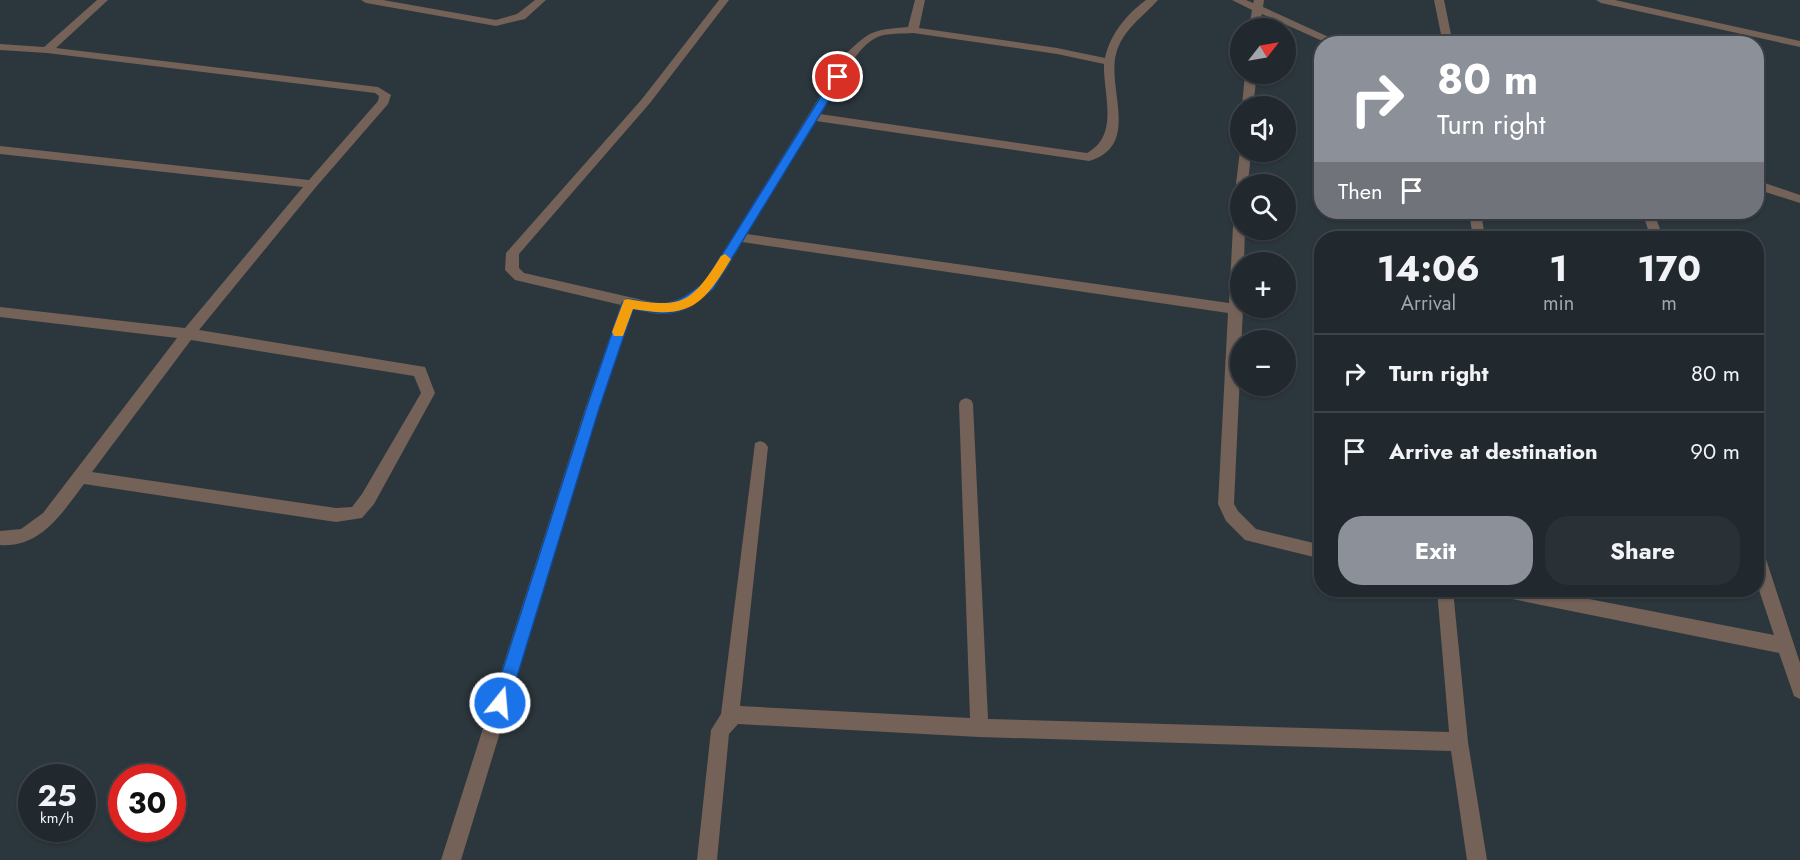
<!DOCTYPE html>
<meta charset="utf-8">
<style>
:root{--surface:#21282e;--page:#293036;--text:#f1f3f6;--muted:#a2a6aa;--line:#3e444a;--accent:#8c9099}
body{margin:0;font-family:Jost,sans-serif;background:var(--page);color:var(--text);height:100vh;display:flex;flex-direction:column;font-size:22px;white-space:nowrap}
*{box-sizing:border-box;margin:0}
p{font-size:20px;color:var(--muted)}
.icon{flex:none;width:33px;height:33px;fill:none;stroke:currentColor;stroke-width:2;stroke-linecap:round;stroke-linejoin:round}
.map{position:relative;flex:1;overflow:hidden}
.drawer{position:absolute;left:1314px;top:231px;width:450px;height:366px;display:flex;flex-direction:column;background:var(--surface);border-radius:24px;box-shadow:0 2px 4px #0004,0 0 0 2px var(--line)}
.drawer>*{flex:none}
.top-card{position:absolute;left:1314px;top:36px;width:450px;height:183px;border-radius:24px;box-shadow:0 2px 4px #0004,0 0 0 2px var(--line);background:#8c9099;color:#fff;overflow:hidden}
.needle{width:39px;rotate:59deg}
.controls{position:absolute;left:1230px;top:18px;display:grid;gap:12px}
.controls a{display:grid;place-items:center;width:66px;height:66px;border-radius:50%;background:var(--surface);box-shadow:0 2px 4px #0004,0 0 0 2px var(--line);font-size:30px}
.speed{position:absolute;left:18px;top:764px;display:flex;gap:12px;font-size:30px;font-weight:700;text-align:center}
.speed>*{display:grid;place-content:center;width:78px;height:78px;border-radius:50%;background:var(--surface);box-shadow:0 2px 4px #0004,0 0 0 2px var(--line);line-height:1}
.speed small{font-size:15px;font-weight:400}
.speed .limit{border:9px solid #d22;background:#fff;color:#111}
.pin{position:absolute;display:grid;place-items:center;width:51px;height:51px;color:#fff;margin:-26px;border:3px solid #fff;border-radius:50%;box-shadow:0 2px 6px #0007}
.me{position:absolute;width:66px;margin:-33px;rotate:17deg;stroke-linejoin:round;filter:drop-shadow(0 0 4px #0008)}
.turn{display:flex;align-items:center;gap:21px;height:126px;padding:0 24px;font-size:27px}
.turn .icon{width:78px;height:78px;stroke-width:2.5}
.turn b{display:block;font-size:42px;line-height:51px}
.then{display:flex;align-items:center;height:57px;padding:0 24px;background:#0003;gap:12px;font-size:22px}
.eta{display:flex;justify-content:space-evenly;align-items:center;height:102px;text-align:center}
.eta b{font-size:36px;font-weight:700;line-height:42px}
.cta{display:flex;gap:12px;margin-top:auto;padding:12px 24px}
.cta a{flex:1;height:69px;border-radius:24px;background:var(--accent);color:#fff;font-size:24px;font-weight:700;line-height:69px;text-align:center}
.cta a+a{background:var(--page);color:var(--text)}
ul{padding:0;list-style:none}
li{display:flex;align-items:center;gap:18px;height:78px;padding:0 24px;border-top:2px solid var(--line)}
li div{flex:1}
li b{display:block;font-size:22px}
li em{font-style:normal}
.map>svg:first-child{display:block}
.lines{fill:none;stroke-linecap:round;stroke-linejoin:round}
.street{fill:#746157;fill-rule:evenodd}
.route{fill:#1a73e8;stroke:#114b97;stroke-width:1.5}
.slow{fill:#f59e0b}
</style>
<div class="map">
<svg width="1800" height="860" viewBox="0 0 1800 860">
<rect width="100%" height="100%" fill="#2c363d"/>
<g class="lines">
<path class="street" d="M97,0H108L56,48L378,87L391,95L388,104L316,187L199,330L425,367L435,393L374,504L362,518L336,522L84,484C62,513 41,548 0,545V531L21,529L43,513L177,338L0,317V307L185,328L303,187L0,154V146L309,180L378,101L379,96L375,93L47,53L0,50V44L44,47ZM191,340L414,376L421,393L362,494L352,507L336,508L92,472Z
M361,0H383L496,20L517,14L535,0H546L525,19L496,26L366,3Z
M719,0H729L650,103L519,254V268L524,273L660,304C678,301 690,295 704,283L846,54C871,29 875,30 908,27L915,0H925L919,28L1057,48L1105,58C1110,34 1127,14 1146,0H1158C1142,18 1123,29 1116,54C1107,89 1141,146 1089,161L816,121L747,234L1229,303L1234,207L1240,203V230H1245L1244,262H1240V308L1243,309L1234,504L1238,511L1256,529L1322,545V559L1245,540L1226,521L1218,504L1228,313L742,242C723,274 705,314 661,314C652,314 642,310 633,308L598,412L461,860H441L584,412L621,305L515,280L505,270L506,253L642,99ZM913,33L1057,54L1104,64C1103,94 1120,135 1087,153L820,114C833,93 856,44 880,36C890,33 903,34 913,33Z
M1232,0H1246L1253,3L1254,0H1264L1263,7L1344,44H1329L1262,14L1259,28H1249L1252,10Z
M1434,0H1444L1453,44H1443Z
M1596,0H1615L1800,41V47L1601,3Z
M1245,74H1257L1253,106H1242Z
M1240,150L1251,152L1248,184H1240V188L1236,184Z
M1756,180L1800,195V203L1756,189Z
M1469,212H1481L1485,238H1473Z
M1642,212H1654L1663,238H1651Z
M966,398L971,400L973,404L988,719L1449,732L1437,590H1453L1468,742L1487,860H1467L1451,751L979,737L738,724L729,734L717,860H697L711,730L721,714L755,443L760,441L765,443L768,447L740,706L970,718L959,404L961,400Z
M1756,546L1762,548L1764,553L1800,663V699L1794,696L1779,653L1507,598L1501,595L1499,590H1543L1774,635L1756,581Z"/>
</g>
<path class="route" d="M838,74L843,77L713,289C680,315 675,317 633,309L598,412L509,703L506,709L500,711L495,709L492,703L585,412L622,303L628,299C669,306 671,308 705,282L833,77Z"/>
<path class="slow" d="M725,254L731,259C703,306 689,319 633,309L623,336H614L612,332L624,300L628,299C682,309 692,303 721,256Z"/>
</svg>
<div class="controls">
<a><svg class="needle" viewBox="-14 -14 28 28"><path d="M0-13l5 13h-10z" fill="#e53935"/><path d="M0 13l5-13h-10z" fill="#a2a6aa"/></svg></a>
<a><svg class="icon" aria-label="sound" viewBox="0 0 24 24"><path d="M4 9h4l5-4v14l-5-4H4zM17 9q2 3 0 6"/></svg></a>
<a><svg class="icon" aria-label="search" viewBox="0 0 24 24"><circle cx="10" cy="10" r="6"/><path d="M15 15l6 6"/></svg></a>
<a>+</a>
<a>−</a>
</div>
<div class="speed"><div>25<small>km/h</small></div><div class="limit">30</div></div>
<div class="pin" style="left:838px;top:77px;background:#d93025"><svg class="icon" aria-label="arrive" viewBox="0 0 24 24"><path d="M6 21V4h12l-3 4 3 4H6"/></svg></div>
<svg class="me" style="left:500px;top:703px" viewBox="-20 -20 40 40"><circle r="17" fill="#1a73e8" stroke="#fff" stroke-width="3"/><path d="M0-11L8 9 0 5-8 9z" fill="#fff"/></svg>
<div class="top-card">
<div class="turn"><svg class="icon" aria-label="right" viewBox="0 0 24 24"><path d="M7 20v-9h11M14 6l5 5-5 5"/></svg><div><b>80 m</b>Turn right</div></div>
<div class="then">Then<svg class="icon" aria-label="arrive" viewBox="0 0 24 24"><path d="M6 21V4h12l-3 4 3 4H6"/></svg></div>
</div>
<section class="drawer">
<div class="eta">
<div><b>14:06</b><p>Arrival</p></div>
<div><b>1</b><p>min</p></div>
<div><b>170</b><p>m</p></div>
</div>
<ul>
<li><svg class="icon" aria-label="right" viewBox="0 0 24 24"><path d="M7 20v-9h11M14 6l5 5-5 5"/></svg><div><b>Turn right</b></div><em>80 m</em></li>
<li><svg class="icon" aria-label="arrive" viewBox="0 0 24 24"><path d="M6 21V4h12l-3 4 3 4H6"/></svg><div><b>Arrive at destination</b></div><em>90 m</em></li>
</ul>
<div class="cta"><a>Exit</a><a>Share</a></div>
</section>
</div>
